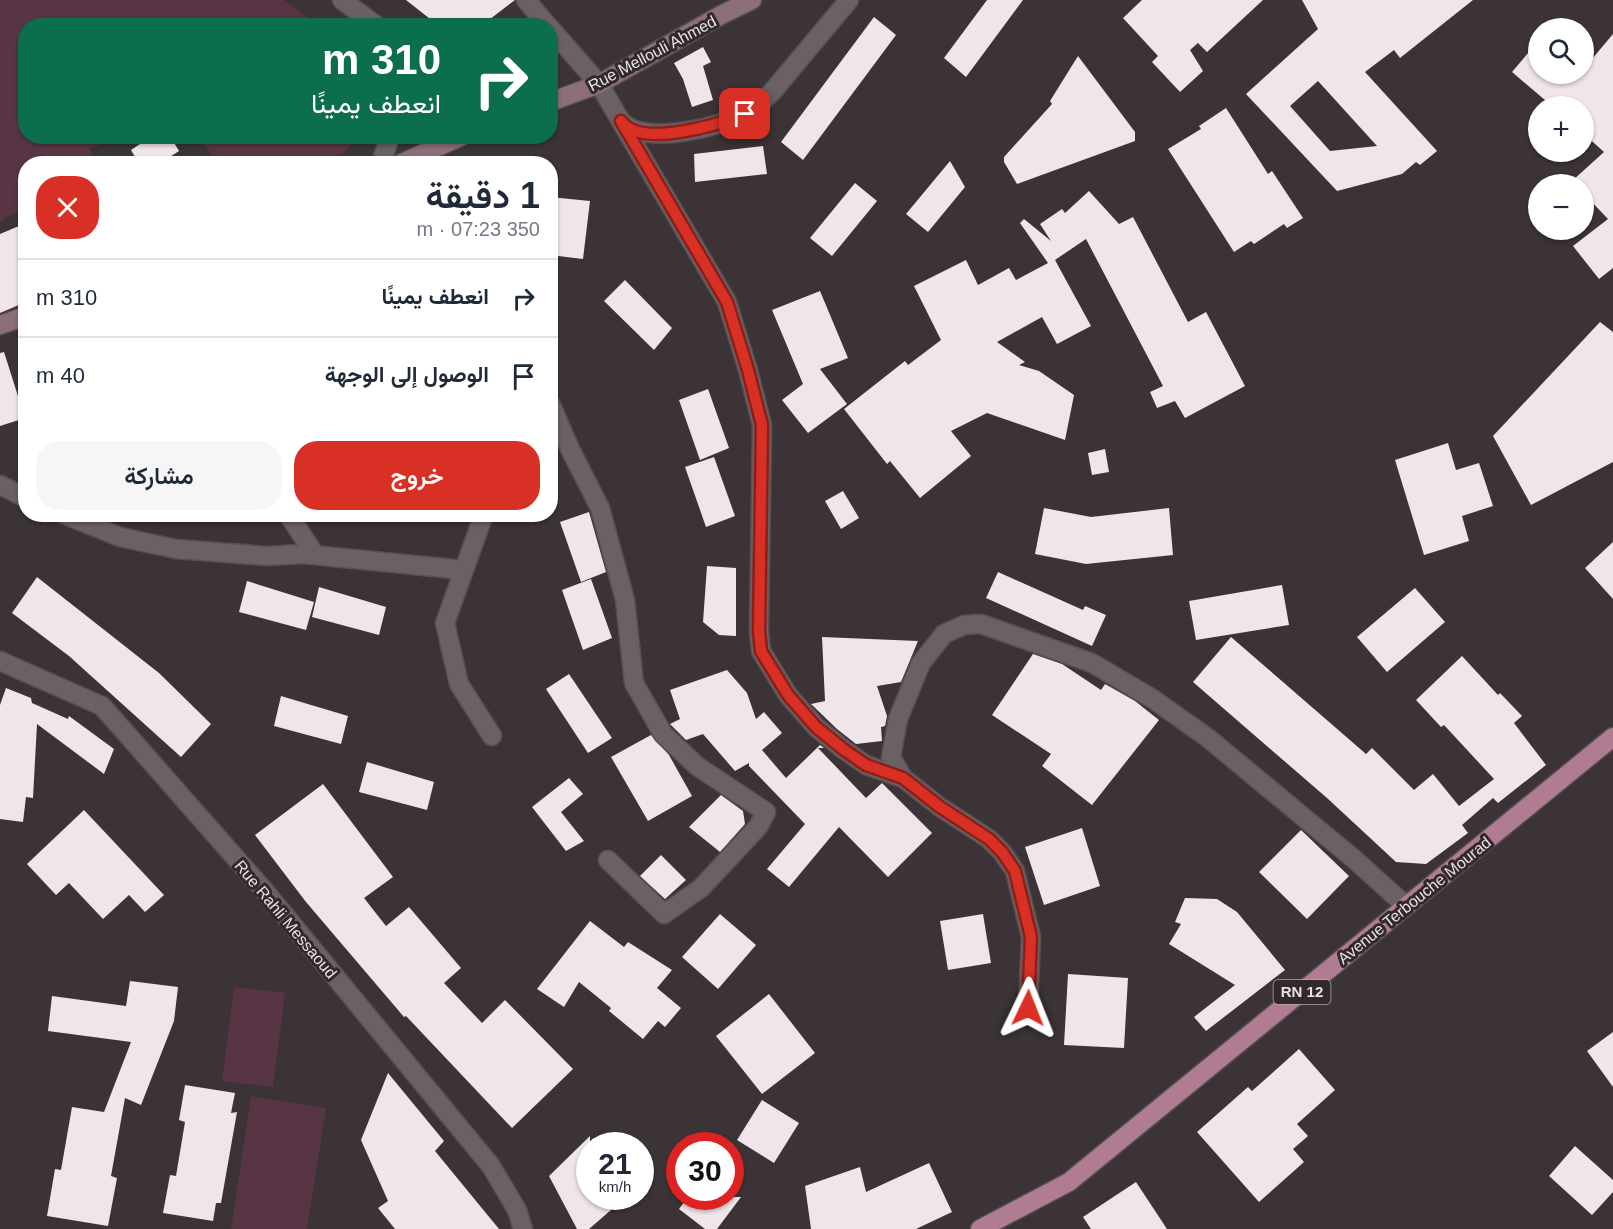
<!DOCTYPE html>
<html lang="ar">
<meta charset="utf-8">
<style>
:root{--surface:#fff;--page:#f6f6f7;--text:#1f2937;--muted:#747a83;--line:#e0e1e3;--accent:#d93025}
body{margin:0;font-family:Helvetica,Vazirmatn,sans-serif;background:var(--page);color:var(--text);direction:rtl;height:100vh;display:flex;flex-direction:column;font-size:22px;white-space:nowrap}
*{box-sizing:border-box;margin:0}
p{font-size:20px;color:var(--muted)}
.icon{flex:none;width:33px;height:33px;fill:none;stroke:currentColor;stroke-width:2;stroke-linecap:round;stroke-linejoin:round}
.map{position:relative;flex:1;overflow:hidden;direction:ltr}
.drawer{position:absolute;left:18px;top:156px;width:540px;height:366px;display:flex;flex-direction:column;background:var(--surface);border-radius:24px;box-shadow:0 2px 4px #0004;direction:rtl}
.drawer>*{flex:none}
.guide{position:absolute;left:18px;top:18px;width:540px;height:126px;border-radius:24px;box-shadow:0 2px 4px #0004;direction:rtl;background:#0b6e4f;color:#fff;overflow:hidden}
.tools{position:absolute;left:1528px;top:18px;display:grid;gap:12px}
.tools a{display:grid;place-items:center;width:66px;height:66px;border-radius:50%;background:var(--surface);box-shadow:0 2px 4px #0004;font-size:30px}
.speed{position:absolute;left:576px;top:1132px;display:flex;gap:12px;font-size:30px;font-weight:700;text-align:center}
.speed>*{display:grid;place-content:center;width:78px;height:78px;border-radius:50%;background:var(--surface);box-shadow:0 2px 4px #0004;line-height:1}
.speed small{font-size:15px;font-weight:400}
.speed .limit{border:9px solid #d22;background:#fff;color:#111}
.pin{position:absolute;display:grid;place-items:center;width:51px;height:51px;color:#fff;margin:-26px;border-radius:12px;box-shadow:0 3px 9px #0006}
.me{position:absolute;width:66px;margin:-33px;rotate:2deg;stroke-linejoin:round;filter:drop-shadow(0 0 4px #0008)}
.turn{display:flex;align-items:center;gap:21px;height:126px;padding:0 18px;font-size:27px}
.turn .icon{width:78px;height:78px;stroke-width:2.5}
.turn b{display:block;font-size:42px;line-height:51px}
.round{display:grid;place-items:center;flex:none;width:63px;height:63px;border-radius:24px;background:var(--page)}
.headline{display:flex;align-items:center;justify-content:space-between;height:102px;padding:0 18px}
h1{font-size:36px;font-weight:600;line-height:45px}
.cta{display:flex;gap:12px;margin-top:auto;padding:12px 18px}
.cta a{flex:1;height:69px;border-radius:24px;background:var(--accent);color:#fff;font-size:24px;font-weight:600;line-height:69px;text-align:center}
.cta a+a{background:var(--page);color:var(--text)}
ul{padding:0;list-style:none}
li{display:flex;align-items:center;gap:18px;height:78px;padding:0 18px;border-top:2px solid var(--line)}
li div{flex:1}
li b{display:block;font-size:22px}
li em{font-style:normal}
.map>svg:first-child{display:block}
.green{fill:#573544}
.building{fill:#f0e5e9;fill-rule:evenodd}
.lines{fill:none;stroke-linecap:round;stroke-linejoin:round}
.street-casing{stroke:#554f52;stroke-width:21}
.secondary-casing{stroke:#554f52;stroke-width:21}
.primary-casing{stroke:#554f52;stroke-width:21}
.street{stroke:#6a6164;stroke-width:18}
.secondary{stroke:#8d6e7b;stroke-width:18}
.primary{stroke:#b07c93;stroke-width:18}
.route-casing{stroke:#8d1f18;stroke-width:15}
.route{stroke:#d93025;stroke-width:10}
.labels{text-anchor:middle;stroke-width:6;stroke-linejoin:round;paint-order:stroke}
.shield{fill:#31292c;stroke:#b1aaae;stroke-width:1.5}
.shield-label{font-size:15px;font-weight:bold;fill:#e8e2e5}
.street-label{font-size:16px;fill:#e8e2e5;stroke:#31292c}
</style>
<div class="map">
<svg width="1613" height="1229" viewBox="0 0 1613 1229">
<rect width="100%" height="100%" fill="#3b3336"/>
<path class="green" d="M0,0H284L317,25L26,26V136L117,137L89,149L96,163L26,164L25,210L6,217L0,222Z
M200,137H356C350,150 339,158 325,164L216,163Z
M234,987L285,993L273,1087L222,1081Z
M251,1096L326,1108L307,1229H231Z"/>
<path class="building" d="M406,0H515L481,26H439Z
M987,0H1023L966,77L944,58Z
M1142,0H1263L1207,52L1198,43L1190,50L1203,71L1180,92L1152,62L1158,56L1123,18Z
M1302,0H1473L1400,58L1394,50L1365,72L1437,151L1420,165L1416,162L1402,174L1337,191L1246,94L1318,29ZM1318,81L1377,146L1330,151L1290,106Z
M874,17L896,35L803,160L781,142Z
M1613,34V268L1599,279L1573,246L1608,219L1584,194V184H1575L1572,181L1604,152L1584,134V106H1552L1512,72L1539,40V74H1584V53L1592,59Z
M703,47L711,62L703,66L713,100L692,107L683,79L674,63Z
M1078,56L1135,132V141L1017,184L1004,162V157L1052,104L1050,101Z
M1226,108L1268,174L1272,171L1303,218L1287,228L1284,224L1254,244L1251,241L1234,252L1168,149L1201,129L1199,126Z
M152,136H170L179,151L159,164H139L131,150Z
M763,146L767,174L695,182L694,154Z
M950,161L965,187L928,232L906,214Z
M855,183L877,201L832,256L810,238Z
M1089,191L1119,224L1133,217L1188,322L1206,312L1245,386L1185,418L1175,401L1157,408L1150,392L1163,386L1086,239L1055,260L1091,326L1057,344L1042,317L997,342L1025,362L1019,365L1039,371L1074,395L1065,440L987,413L951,431L971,456L920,498L890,461L887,464L844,409L905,361L908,365L941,340L914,286L966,260L978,285L1009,268L1016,280L1048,263L1020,223L1024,219L1051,241L1040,224L1062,209L1065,213Z
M550,197L590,201L583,259L550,255Z
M26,223V302L0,313V234Z
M625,280L672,328L654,350L604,301Z
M820,291L848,358L820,369L847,404L808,433L782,400L803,384L772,310Z
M1600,322L1613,332V462L1531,505L1493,436Z
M4,352L25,418L0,426V353Z
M708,389L729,448L700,460L679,400Z
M1448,443L1456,470L1479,463L1493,506L1462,516L1469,541L1424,555L1395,460Z
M1105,449L1109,472L1092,475L1088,453Z
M714,457L735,516L706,527L685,467Z
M843,491L859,518L841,529L825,501Z
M1044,508L1091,517L1169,508L1173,555L1086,564L1035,554Z
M589,512L606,572L581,582L560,522Z
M1613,542V599L1585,568Z
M707,566L736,568V636L719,635L703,622Z
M998,572L1083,610L1085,606L1106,615L1092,646L986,598Z
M37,577L159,673L211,724L181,757L69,656L12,613Z
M591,579L612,638L583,650L562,590Z
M247,581L314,602L306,630L239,612Z
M1282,585L1289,625L1196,640L1189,601Z
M319,587L386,607L379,635L312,617Z
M1415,588L1445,622L1387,672L1357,637Z
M822,637L918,641L901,682L877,686L887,716L885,726L881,727L882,741L856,744L837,729L811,704L825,701Z
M1231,637L1366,754L1372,748L1414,790L1433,774L1459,806L1494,779L1444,725L1441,727L1416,700L1462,656L1498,695L1500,693L1522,716L1514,723L1546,765L1498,803L1493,798L1462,825L1468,833L1426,864L1396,862L1327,798L1193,682Z
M1033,654L1062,664L1101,690L1105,684L1135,701L1159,720L1092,805L1042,766L1051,754L992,715Z
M727,670L747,693L756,719L764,712L782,733L762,750L786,778L820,745L824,748H818L866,798L882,783L932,833L888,877L839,827L789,887L767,869L805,824L749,766V763L735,771L703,734L686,740L670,724L680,719L670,690Z
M569,674L612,738L588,753L546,689Z
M6,688L31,698L32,703L68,719L69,716L114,749L104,774L37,724L33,798L26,797L23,822L0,819V705Z
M281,696L348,716L341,744L274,726Z
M651,735L669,755L692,796L648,821L611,757Z
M367,762L434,782L427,810L359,792Z
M569,778L583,794L561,812L584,841L566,851L532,807Z
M323,784L393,877L364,898L386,926L409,907L461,968L444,983L482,1023L505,1000L573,1069L512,1128L406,1016L404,1017L306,902L255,835Z
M721,795L743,811L745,824L720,852L689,827Z
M84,810L164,895L145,912L129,895L103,919L69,883L56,895L27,864Z
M1082,828L1100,886L1044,905L1025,847Z
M1301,830L1349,876L1307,919L1259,872Z
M661,855L686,880L665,899L640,876Z
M1185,898L1217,899L1237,912L1285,970L1206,1031L1194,1017L1235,985L1169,944L1181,924L1175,922Z
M720,914L756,945L718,989L682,957Z
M983,914L991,963L948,970L940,921Z
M590,921L624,947L628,942L672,970L657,988L681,1008L665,1027L658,1021L643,1039L609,1011L611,1008L579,982L564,1007L537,989Z
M1068,974L1128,978L1124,1048L1064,1045Z
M130,981L178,987L174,1021L141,1105L125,1098L111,1176L117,1178L108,1226L47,1216L55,1169L61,1170L72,1107L104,1112L131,1042L48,1031L52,996L126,1006Z
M769,994L815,1053L762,1094L716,1036Z
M1613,1032V1087L1587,1051Z
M1299,1049L1335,1090L1297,1124L1308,1136L1293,1149L1304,1162L1259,1202L1197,1132L1248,1087L1252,1091Z
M388,1073L444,1141L435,1151L499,1229H395L378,1208L388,1201L361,1140Z
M185,1085L235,1093L231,1113L237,1112L221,1203H216L213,1221L163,1213L170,1175L176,1176L185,1122L179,1120Z
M762,1100L799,1123L774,1163L737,1140Z
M590,1136V1197H626L589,1229H577L549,1176Z
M1575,1146L1613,1180V1192L1592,1215L1549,1176Z
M929,1163L952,1212L916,1229H811L805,1186L860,1167L866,1192Z
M1136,1182L1167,1229H1091L1083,1217Z
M688,1197H741L717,1229H705L679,1209Z"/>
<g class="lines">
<defs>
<path id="street" d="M342,0L377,26
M526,0L548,26
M550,28L599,84L727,302L748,370L762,425L759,631L761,651L788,695L816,727L843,749L866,765L903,778
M622,122C645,146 721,127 747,113C756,107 764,100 772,92L849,0
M380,164L387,146L389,136
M550,403L570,449L600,508L625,600L634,683L663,734L697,766L766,812L758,827L701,888L664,914L608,860
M0,485L26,498
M63,514L120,537L176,549L267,556L303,554L464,570
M288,514L315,555
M484,514L445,623L459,684L492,736
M0,661L102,706L263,889L491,1166L517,1210L523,1229
M1028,1008L1031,937L1015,871L1002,852L989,839L940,807L903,778L891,757L898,719L921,663L944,634L964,625L981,624L1092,663L1153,699L1208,738L1354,859L1406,906"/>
<path id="secondary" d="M550,102L599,84L721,15L752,0
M400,164L462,136
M0,325L26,316"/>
<path id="primary" d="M980,1229L1069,1182L1613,737"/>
</defs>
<use href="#street" class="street-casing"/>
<use href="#secondary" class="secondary-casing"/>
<use href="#primary" class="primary-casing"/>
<use href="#street" class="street"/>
<use href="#secondary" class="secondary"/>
<use href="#primary" class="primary"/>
</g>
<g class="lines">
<defs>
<path id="route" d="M745,114C720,124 641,149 621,121L727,302L748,370L762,425L759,631L761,651L788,695L816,727L843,749L866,765L903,778L940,807L989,839L1002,852L1015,871L1031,937L1028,1008"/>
</defs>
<use href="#route" class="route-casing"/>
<use href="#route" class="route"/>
</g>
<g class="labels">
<rect class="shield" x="1273.5" y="980" width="57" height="24" rx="4.5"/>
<g class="shield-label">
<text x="1302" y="997">RN 12</text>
</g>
<g class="street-label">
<text transform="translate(652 53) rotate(-28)" y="6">Rue Mellouli Ahmed</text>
<text transform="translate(1414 900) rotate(-39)" y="6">Avenue Terbouche Mourad</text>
<text transform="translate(286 919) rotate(50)" y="6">Rue Rahli Messaoud</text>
</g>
</g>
</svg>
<div class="tools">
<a><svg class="icon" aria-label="search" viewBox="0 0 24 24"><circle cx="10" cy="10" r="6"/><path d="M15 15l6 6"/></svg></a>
<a>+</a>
<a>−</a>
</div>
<div class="speed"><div>21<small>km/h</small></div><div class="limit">30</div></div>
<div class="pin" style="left:745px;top:114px;background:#d93025"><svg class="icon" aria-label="arrive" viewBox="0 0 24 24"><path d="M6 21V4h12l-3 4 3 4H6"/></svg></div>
<svg class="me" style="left:1028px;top:1008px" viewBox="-20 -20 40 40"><path d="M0-17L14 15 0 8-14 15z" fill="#d93025" stroke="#fff" stroke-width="4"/></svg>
<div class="guide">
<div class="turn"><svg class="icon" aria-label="right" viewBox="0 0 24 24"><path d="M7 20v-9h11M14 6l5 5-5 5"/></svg><div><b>310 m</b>انعطف يمينًا</div></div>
</div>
<section class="drawer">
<div class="headline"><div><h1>1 دقيقة</h1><p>350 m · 07:23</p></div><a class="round" style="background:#d93025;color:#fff"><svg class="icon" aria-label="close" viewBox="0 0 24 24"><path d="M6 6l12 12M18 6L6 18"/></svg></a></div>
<ul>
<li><svg class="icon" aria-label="right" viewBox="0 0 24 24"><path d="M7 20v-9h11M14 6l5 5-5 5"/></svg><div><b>انعطف يمينًا</b></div><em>310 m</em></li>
<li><svg class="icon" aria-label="arrive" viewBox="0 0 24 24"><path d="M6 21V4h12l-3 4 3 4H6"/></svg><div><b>الوصول إلى الوجهة</b></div><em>40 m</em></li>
</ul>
<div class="cta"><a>خروج</a><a>مشاركة</a></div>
</section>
</div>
